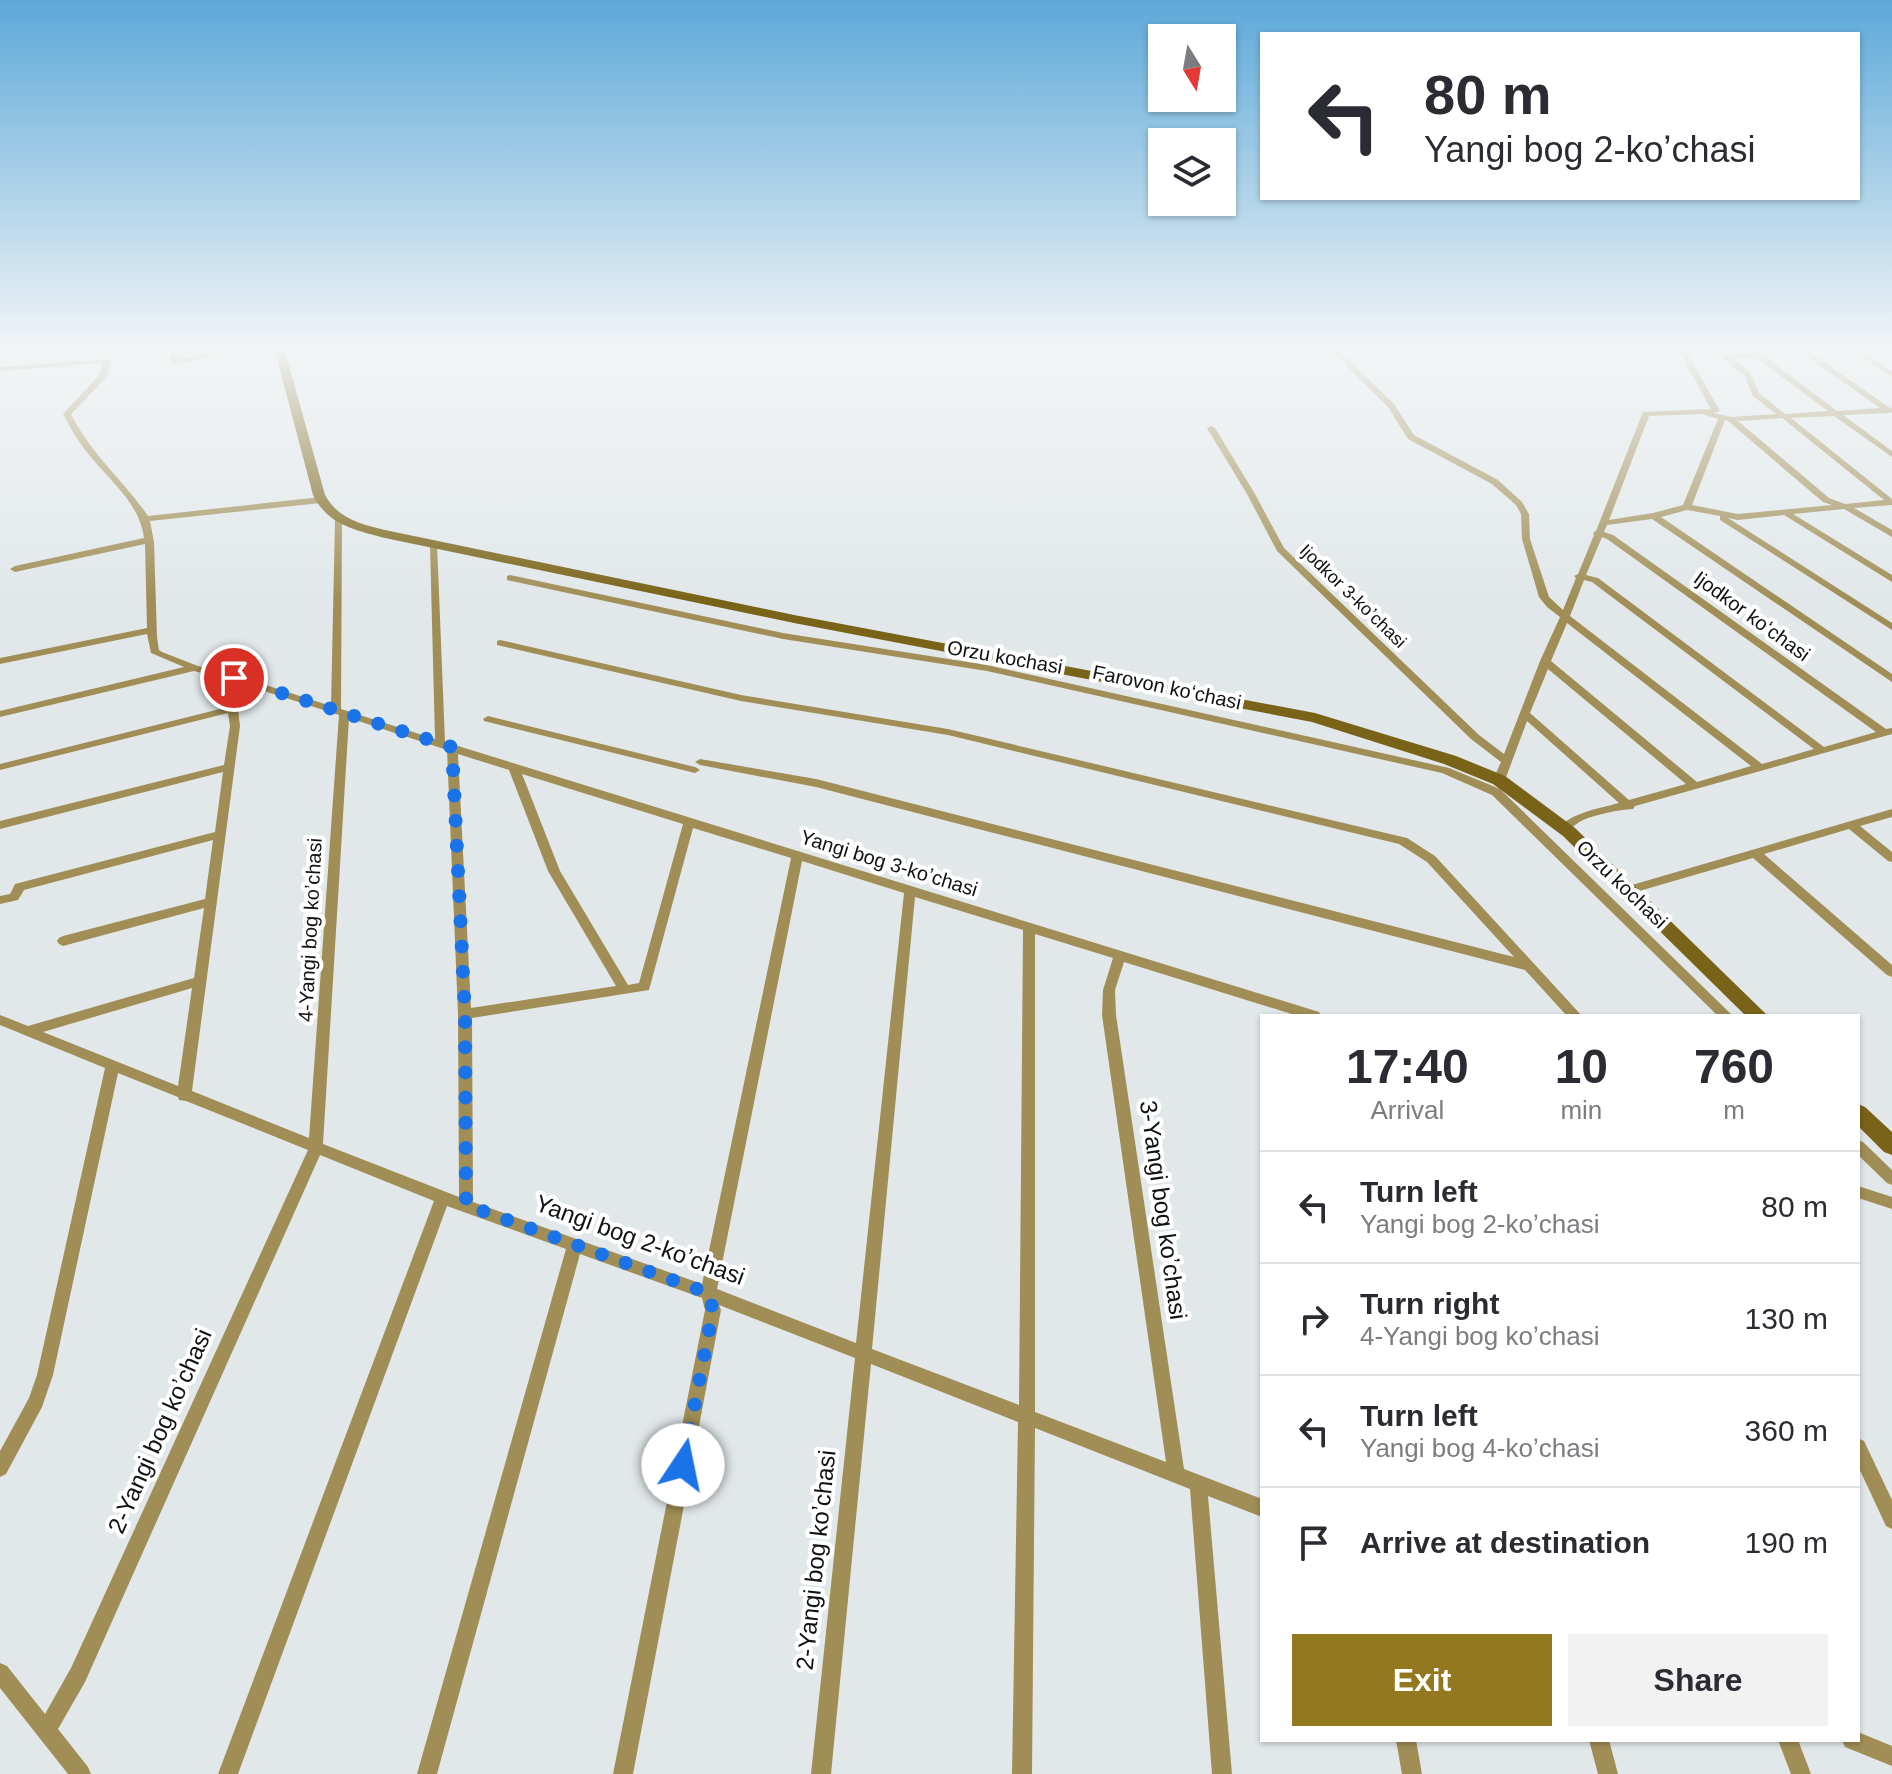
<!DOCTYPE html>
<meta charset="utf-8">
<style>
:root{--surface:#fff;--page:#f2f2f3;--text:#2b2b33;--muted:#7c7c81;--line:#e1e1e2;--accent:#93781f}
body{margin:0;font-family:Arial,sans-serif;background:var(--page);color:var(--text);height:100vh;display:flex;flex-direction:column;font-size:30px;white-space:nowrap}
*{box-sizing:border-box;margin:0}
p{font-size:26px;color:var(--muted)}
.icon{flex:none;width:44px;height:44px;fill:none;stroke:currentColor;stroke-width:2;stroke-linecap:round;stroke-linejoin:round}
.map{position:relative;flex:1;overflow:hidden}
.side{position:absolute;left:1260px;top:1014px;width:600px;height:728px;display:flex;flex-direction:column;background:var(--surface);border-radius:0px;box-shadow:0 2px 6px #0004}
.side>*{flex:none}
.guide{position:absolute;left:1260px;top:32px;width:600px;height:168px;border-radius:0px;box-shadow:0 2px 6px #0004;background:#fff;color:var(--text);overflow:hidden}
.needle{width:52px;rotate:169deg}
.tools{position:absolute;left:1148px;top:24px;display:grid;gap:16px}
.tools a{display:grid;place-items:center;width:88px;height:88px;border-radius:0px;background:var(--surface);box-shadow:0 2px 6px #0004;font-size:40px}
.pin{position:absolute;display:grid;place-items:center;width:68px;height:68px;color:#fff;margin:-34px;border:4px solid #fff;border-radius:50%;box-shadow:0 2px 8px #0007}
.me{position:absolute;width:88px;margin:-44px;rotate:11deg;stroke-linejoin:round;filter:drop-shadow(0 0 6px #0008)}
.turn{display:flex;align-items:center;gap:28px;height:168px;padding:0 32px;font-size:36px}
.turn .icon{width:104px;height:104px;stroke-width:2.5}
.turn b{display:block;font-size:56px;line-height:68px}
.eta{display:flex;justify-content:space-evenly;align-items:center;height:136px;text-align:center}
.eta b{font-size:48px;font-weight:700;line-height:56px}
.action{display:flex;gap:16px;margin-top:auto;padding:16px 32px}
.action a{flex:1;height:92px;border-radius:0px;background:var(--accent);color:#fff;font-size:32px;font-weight:700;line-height:92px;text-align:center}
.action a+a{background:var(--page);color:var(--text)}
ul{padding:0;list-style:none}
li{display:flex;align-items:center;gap:24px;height:112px;padding:0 32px;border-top:2px solid var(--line)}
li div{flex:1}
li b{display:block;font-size:30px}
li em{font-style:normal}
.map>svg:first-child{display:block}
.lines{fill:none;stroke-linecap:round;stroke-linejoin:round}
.street{fill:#a08e56;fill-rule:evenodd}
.secondary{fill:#796318;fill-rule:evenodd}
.route{stroke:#1a73e8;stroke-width:14;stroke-dasharray:0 25.2}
.labels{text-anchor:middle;stroke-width:8;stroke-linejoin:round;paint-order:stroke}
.far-street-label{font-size:18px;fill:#101213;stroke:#fff}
.street-label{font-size:20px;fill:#101213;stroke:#fff}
.near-street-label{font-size:24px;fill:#101213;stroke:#fff}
</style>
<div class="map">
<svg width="1892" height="1774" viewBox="0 0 1892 1774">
<rect width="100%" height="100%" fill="#e2e8ea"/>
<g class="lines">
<path class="street" d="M170,351H178V359L224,351H240L175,364L171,362Z
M1332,351H1339L1394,404L1414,435L1498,480L1522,502L1529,514L1530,539L1549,597L1563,610L1576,578L1574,576L1578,574L1594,535L1593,533L1596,531L1643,412L1711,409L1679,351H1686L1720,411L1714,413L1731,417L1776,414L1753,396L1744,375L1723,359V355L1777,351H1814L1811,353L1890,408H1892V412L1889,413L1843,415L1892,451V457L1834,416L1791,418L1892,499V505L1854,508L1892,530V537L1844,509L1793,514L1892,575V582L1784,515L1738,520L1728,518L1892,623V630L1720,520V516L1687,510L1661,517L1892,674V682L1652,519L1607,525L1604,532L1613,535L1886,729L1892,728V734L1635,806L1633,809C1618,810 1597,814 1583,820C1573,825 1570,832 1560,831L1558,828C1574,812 1597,809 1619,803L1527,721L1505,780L1503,782H1495L1493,780L1501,762L1471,739L1277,551L1247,494L1207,428L1211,426L1215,428L1255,494L1284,548L1479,735L1504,754L1540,661L1560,617L1547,607L1539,597L1522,539L1521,514L1516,505L1492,484L1408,439L1388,407ZM1803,354L1880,408L1837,411L1764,356ZM1755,357L1828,411L1785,414L1759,393L1750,372L1732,359ZM1702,414L1718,419L1683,505L1653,513L1609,520L1649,416ZM1782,418L1884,500L1845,504L1829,498L1738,421ZM1725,420L1728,421L1823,502L1832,505L1738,514L1692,505ZM1602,537L1607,539L1876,732L1824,747L1598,578L1586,575ZM1584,580L1592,582L1814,749L1762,764L1570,616ZM1567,623L1751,766L1697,782L1551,661ZM1548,669L1686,784L1629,800L1530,713Z
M1854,351H1862L1892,372V377Z
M107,359L111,361L107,377L71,414C90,453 124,481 148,516L321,497L325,500L321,503L150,521L154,542L157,637L159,650L162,652L198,666L238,676L331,706L335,520L342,518L341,709L435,739L430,545L434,542L437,543L445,742L1319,1012L1321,1016H1298L1124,962L1115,990L1116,1015L1184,1469L1262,1499V1517L1208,1496L1232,1774H1212L1190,1489L1035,1428L1032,1774H1012L1018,1422L871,1364L831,1774H811L855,1358L719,1305L721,1310L633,1774H613L705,1310L702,1298L580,1254L437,1774H417L566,1249L447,1206L238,1774H218L434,1201L320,1155L85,1682L58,1729L88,1767L91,1774H68L0,1688V1663L7,1666L45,1714L71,1668L308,1150L186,1101L179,1100L178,1097L118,1073L53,1375L42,1407L6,1474L0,1477V1451L29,1398L37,1375L105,1068L0,1025V1015L28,1026L194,978L204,908L63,946L59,944L57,941L59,938L63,936L205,899L213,840L24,890L18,900L0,904V896L10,894L15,884L215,832L223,772L0,829V821L224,765L230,726L228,713L0,770V764L228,707L232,681L194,671L0,717V711L184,667L151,653L147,634L0,664V658L147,628L145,544L15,572L10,569L15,566L144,538C140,504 111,482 90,456C79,443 71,429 63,414L100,374L103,363L0,371V367ZM242,684L339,715L309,1138L192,1091L240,726L238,709ZM349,718L447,750L458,1014L459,1197L323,1144ZM458,754L509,770L548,871L616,986L471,1008ZM522,774L683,824L639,983L628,985L560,871ZM693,828L791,858L702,1284L473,1202L472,1018L649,990ZM802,861L904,893L856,1343L717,1289ZM915,897L1023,930L1019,1405L872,1349ZM1035,934L1113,958L1103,990L1102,1015L1166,1462L1035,1412ZM192,988L178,1086L43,1032Z
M510,575L783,633L987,665L1449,768L1500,789L1733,1016H1718L1492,795L1442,773L987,671L783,639L507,580V576Z
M500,640L741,695L948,729L1407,838L1435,856L1582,1016H1567L1525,970L816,787L700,765L695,762L700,759L816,779L1514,957L1427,862L1399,844L948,735L741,701L497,645V641Z
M488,716L695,767L700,770L695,773L484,721L483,719Z
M1892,809V817L1860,826L1892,852V862L1888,861L1849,829L1764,854L1892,965V977L1887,975L1753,858L1629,894L1623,890L1625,887Z
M1858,1140L1863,1142L1892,1170V1185L1887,1183L1858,1155Z
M1858,1186L1892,1197V1209L1858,1198Z
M1858,1438L1864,1441L1892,1500V1529L1886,1526L1858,1466Z
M1858,1732L1892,1746V1766L1845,1747L1842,1740H1858Z
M1396,1740H1416L1422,1774H1402Z
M1589,1740H1609L1618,1774H1598Z
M1778,1740H1798L1811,1774H1791Z"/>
<path class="secondary" d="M275,351H285L325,495C338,519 361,524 385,530L794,615L1315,713L1456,756L1505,776L1575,828L1768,1016H1746L1563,836L1493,784L1444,764L1312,722L794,623L385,538C355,530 328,525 313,495Z
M1858,1104L1865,1107L1892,1132V1155L1884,1152L1858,1126Z"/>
</g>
<linearGradient id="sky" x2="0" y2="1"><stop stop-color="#5ca9d9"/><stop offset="0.58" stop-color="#f2f5f6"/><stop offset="1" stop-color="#f2f5f6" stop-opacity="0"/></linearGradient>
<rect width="1892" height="600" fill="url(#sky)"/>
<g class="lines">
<path class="route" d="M234,678L452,747L465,1014L466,1205L708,1293L713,1310L683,1465"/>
</g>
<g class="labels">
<g class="far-street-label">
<text transform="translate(1353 596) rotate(44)" y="6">Ijodkor 3-koʼchasi</text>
</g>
<g class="street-label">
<text transform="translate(1752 616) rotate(36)" y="7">Ijodkor koʻchasi</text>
<text transform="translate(1005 657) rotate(10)" y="7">Orzu kochasi</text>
<text transform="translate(1167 687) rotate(12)" y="7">Farovon koʻchasi</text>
<text transform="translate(889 863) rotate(17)" y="7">Yangi bog 3-koʼchasi</text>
<text transform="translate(1622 884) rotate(44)" y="7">Orzu kochasi</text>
<text transform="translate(310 930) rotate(-87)" y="7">4-Yangi bog koʼchasi</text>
</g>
<g class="near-street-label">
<text transform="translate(1163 1210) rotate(82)" y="8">3-Yangi bog koʼchasi</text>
<text transform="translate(640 1240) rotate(20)" y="8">Yangi bog 2-koʼchasi</text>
<text transform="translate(160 1431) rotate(-66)" y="8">2-Yangi bog koʼchasi</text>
<text transform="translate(816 1560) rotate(-84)" y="8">2-Yangi bog koʼchasi</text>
</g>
</g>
</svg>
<div class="tools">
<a><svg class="needle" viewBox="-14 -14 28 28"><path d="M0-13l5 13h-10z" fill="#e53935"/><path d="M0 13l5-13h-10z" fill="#7c7c81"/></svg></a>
<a><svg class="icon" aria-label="layers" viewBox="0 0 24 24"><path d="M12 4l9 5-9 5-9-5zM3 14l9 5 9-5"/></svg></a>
</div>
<div class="pin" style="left:234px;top:678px;background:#d93025"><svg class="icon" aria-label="arrive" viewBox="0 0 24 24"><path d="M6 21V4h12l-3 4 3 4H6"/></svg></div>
<svg class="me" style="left:683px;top:1465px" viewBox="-20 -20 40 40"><circle r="19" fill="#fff"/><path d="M0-13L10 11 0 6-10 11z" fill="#1a73e8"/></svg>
<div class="guide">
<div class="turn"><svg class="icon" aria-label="left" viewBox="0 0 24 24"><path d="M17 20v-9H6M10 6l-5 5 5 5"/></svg><div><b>80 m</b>Yangi bog 2-koʼchasi</div></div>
</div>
<section class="side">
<div class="eta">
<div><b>17:40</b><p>Arrival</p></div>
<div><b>10</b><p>min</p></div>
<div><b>760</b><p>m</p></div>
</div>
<ul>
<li><svg class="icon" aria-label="left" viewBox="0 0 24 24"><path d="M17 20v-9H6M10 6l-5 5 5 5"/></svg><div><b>Turn left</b><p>Yangi bog 2-koʼchasi</p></div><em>80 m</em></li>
<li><svg class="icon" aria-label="right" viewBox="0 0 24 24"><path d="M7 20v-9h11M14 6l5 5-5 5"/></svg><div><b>Turn right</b><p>4-Yangi bog koʼchasi</p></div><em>130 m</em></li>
<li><svg class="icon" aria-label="left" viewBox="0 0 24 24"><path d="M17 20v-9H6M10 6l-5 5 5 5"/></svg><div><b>Turn left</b><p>Yangi bog 4-koʼchasi</p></div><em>360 m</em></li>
<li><svg class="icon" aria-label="arrive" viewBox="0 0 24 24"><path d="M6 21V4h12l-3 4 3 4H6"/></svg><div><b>Arrive at destination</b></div><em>190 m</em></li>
</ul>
<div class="action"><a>Exit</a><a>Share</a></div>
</section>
</div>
